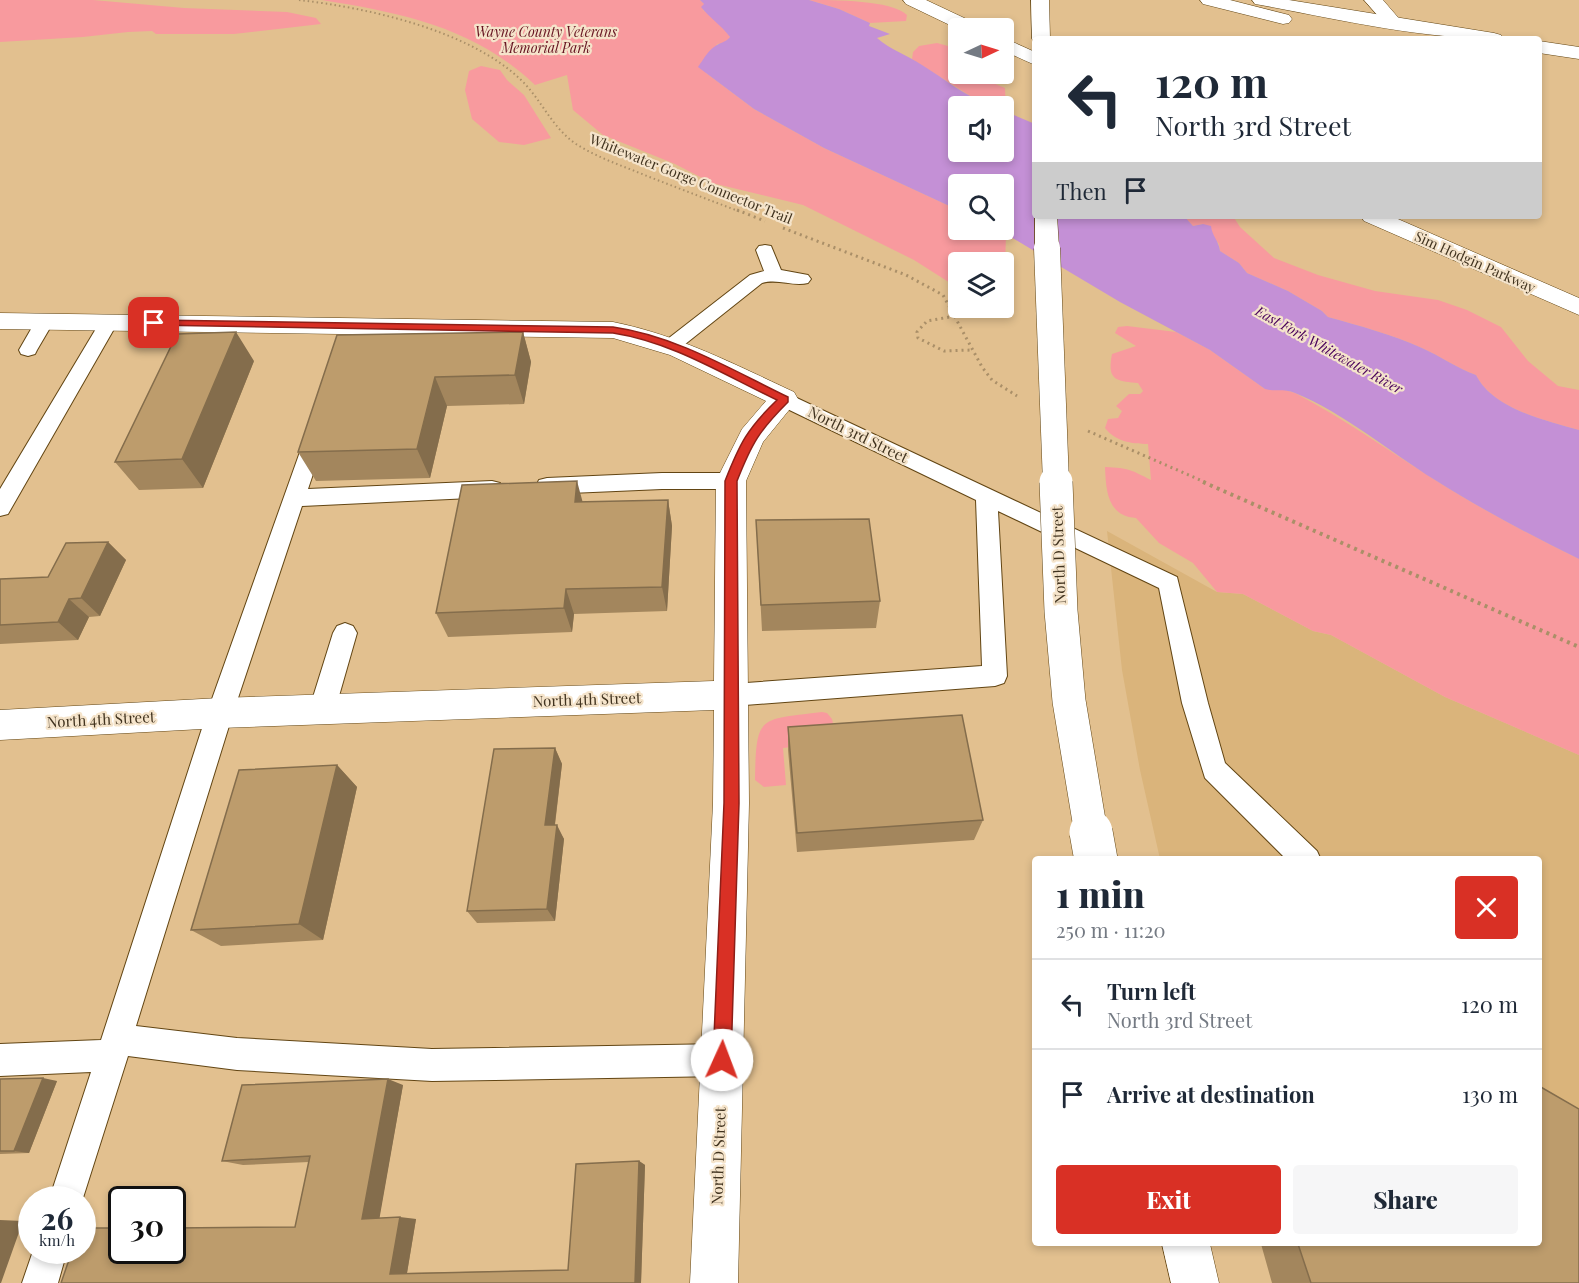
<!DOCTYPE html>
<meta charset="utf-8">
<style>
:root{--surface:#fff;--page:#f6f6f7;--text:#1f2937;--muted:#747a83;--line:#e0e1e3;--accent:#d93025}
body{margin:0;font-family:"Playfair Display",serif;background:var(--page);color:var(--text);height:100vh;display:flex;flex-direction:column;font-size:22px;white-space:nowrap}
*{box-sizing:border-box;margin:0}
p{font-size:20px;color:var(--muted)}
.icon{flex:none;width:33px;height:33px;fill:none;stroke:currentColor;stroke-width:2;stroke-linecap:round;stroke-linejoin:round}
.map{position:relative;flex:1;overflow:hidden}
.side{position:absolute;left:1032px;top:856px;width:510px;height:390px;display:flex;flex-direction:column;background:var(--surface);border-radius:6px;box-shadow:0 3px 9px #0003}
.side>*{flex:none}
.hud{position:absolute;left:1032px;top:36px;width:510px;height:183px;border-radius:6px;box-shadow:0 3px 9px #0003;background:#fff;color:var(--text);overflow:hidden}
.needle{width:39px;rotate:86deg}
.tools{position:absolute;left:948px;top:18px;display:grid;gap:12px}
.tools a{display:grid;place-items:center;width:66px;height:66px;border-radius:6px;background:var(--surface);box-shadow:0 3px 9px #0003;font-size:30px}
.speed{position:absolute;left:18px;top:1186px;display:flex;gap:12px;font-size:30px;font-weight:700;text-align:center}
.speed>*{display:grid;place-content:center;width:78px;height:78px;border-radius:50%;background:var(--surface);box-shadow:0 3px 9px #0003;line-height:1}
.speed small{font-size:15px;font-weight:400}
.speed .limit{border:3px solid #111;border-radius:9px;background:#fff;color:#111}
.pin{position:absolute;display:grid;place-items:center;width:51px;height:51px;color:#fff;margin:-26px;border-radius:12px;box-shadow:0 3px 9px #0006}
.me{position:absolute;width:66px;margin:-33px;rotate:2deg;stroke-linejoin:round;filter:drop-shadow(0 0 4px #0008)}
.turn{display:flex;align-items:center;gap:21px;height:126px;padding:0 24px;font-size:27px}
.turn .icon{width:78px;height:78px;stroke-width:2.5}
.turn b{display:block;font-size:42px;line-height:51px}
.then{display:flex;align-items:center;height:57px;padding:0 24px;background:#0003;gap:12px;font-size:22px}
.round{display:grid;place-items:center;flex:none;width:63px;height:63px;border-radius:6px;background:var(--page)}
.overview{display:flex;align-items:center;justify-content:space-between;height:102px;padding:0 24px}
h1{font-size:36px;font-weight:800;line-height:45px}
.primary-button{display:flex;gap:12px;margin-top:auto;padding:12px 24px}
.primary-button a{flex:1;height:69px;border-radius:6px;background:var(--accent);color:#fff;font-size:24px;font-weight:800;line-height:69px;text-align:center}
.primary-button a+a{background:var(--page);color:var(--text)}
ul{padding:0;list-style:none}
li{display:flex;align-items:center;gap:18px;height:90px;padding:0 24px;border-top:2px solid var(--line)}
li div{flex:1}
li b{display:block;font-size:22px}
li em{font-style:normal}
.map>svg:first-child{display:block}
.built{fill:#dab47b}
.green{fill:#f89a9e}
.water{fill:#c490d6}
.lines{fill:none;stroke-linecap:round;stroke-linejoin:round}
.lane-casing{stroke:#624513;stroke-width:2}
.street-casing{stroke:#624513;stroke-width:1}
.secondary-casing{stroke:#624513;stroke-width:1}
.path-far2{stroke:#aa8f68;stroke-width:2;stroke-dasharray:1.5 3;stroke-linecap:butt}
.path-far1{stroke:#aa8f68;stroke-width:3;stroke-dasharray:2 4;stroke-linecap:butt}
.path{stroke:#aa8f68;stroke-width:4;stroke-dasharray:3 4.5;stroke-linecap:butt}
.lane{fill:#fff;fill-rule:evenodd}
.street{fill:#fff;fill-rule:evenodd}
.secondary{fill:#fff;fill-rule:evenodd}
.secondary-bridge-far2-casing{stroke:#624513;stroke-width:27;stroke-linecap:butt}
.secondary-bridge-far1-casing{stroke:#624513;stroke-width:34;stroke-linecap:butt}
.secondary-bridge-casing{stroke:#624513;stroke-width:44;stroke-linecap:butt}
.secondary-bridge-far2{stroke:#fff;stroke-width:26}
.secondary-bridge-far1{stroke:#fff;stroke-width:33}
.secondary-bridge{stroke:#fff;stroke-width:43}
.wall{fill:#a3865d}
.shaded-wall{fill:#846d4c}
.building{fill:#bd9c6c;stroke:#846d4c;stroke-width:1.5}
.route{fill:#d93025;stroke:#8d1f18;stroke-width:1.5}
.labels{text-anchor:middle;stroke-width:4.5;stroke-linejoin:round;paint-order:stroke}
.far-park-label{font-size:14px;font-style:italic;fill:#671522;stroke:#f5e4cb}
.far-street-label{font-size:14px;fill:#41331f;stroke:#f5e4cb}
.far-water-label{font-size:14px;font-style:italic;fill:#48005a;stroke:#f5e4cb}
.street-label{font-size:15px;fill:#41331f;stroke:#f5e4cb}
</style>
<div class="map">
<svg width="1579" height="1283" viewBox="0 0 1579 1283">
<rect width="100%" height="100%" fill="#e2c08f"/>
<path class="built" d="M1107,531L1217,592L1243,594L1313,631L1331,635L1445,697L1579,755V1283L1539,1244V860L1160,859L1140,770L1122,670Z"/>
<path class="green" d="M0,0H93L184,8L287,12L316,18L321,24L234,34H156L152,31L128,32L83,37L0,42Z
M322,0H700L704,4L703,10L720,23L730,37L725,43L717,44L706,73L754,109L824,148L958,210V230H999L1006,234L1004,304V262H958V288L914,260L803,205L712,183L675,164L603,135L573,110L567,75L535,85C474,27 402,13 322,0Z
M809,0C835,0 891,0 907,15L906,21L870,23L839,9Z
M937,43L948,46L950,55L958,65V74H971L1005,88L1006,112L1004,106H992L980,102L912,59L913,52L919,46Z
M481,66L500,70L507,80L524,95L551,138L524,145L499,142L472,119L465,90L469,71Z
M1184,216H1233L1240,227L1274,258L1318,275L1375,291L1438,300L1467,310L1501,327L1528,361L1558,386L1579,390V430C1545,420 1493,409 1476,375C1457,368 1440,356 1422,348C1391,334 1360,326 1328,317L1322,311L1288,291L1247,273L1239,263L1220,251L1219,244L1203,224L1193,226Z
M1127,326L1176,332L1210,350L1265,389H1281L1295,393C1344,419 1388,450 1435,480C1481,509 1530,535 1579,559V755L1445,697L1331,635L1313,631L1243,594L1217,592L1193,563L1159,543L1136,518C1107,516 1106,490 1105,467C1130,468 1131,470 1151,480L1148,444C1131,444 1115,441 1105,428L1108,419L1118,418L1122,411L1116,406L1129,394H1140L1143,391L1138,383C1115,381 1107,380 1112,354L1136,346L1115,333L1118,327Z
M822,712L827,713L832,719L837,742L783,748L786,785L764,787L755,780C756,714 759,720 822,712Z"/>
<path class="water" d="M700,0H809L839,9L870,23L869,26L890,34L877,38C891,50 907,55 922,65C945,79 966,97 992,106H958V152H1004V111L1035,124V216H1184L1193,226L1203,224L1211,226C1212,236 1219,241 1220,251L1239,263L1247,273L1288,291L1322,311L1328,317C1360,326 1391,334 1422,348C1440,356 1457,368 1476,375C1493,409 1545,420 1579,430V559C1530,535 1481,509 1435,480C1390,452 1344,413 1295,393C1283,388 1275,392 1265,389L1210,350L1120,302L999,230H1004V184H958V210L824,148L754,109L698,67C703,60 707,52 714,47C720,42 725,43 730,37C721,25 710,18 701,7L704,4Z"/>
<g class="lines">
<defs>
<path id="lane" d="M765,245L771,246L781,270L808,275L811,279L808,283C793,287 778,278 762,283L679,349H665L663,345L665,341L750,275L764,271L756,250L759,246Z
M45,315L52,317L54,321L37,350L35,354L28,356L21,354L19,350L38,317Z
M109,316L116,318L118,322L8,514L0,516V489L100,322L102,318Z
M784,392L1177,577L1208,703L1225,763L1317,851L1321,860H1287L1205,778L1182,703L1159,588L998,511L1007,676L1004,683L995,686L732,706L723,703L720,695L723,687L732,684L982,666L976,500L777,404L774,399L777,394Z
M316,428L323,430L326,435L308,489L492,481L500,483L503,489L500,495L492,497L302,506L233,713L136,1026L237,1038L432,1049L722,1044L733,1049L738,1060L733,1071L722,1076L432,1081L237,1070L128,1056L82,1201L49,1200L91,1072L0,1076V1044L101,1040L207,713L306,435L309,430Z
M662,473H731L738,476L742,481L738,486L731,489H662L547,494L539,492L536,486L539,480L547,478Z
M345,623L353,626L357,633L335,710L331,718L322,721L313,718L309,710L333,633L337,626Z
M33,1251H67L58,1283H22Z"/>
<path id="street" d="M903,0H926L977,24L980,28L958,29L906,4Z
M1364,0H1383L1402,22L1399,26H1387Z
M1004,38L1035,52V65L1004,51Z
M1361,216H1391L1579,298V315L1364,221Z
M0,313L613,322C678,335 734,364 794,392L798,399L763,442L746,481L749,803L738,1283H690L713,803L714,710L220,728L0,740V710L220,698L714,681L716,481L742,429L766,401L670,355L613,338L0,329Z"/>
<path id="secondary" d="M1031,0H1049L1050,39H1035V43L1032,39Z
M1200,0H1230L1289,15L1292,19L1289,23L1283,24L1203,4Z
M1252,0H1289L1494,33L1501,35L1503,39C1422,39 1341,20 1261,5L1255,4Z
M1539,41L1579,47V59L1539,53Z
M1035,216H1057L1059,248L1055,253L1047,255L1039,253L1035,248Z
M1162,1244H1210L1219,1283H1171Z"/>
</defs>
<use href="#lane" class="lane-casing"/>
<use href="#street" class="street-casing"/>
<use href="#secondary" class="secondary-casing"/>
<path class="path-far2" d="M299,0C369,8 467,30 519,78C541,98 551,127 576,144C598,158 623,166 647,176C678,188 709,200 741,212"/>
<path class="path-far1" d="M737,210L765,221
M783,228L906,275L943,295L982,367L992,380L1017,396
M955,316L927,321L917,332L918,338L944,351L972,350
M1088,431L1207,483"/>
<path class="path" d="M1203,482L1579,647"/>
<use href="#lane" class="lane"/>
<use href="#street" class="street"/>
<use href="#secondary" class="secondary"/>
<defs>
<path id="secondary-bridge-far2" d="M1047,248L1056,483"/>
<path id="secondary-bridge-far1" d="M1056,482L1061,611L1069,701L1091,833"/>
<path id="secondary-bridge" d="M1091,832L1096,860"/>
</defs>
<use href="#secondary-bridge-far2" class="secondary-bridge-far2-casing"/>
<use href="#secondary-bridge-far1" class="secondary-bridge-far1-casing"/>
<use href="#secondary-bridge" class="secondary-bridge-casing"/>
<use href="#secondary-bridge-far2" class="secondary-bridge-far2"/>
<use href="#secondary-bridge-far1" class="secondary-bridge-far1"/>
<use href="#secondary-bridge" class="secondary-bridge"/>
</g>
<path class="wall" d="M523,332L531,362L524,404L447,406L430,478L316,481L298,452L337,335Z
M254,361L203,488L139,490L115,462Z
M668,500L672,526L667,611L574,614L572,632L448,637L436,613L583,502Z
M756,520L880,601L876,628L762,631Z
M108,542L126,560L100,616L89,617L78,640L0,644V579L48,577Z
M788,727L983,820L974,840L797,852L788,750Z
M555,748L562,764L555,825L564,839L555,921L477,923L467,911Z
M337,765L357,787L323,940L221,946L191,930Z
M0,1079L57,1081L29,1153L0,1154Z
M403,1085L379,1218L416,1219L407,1273L568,1270L639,1161L645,1165L641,1283H61L295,1227L309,1162L243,1165L222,1161Z
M1261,1244H1539L1579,1283H1272Z"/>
<path class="shaded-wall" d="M236,332L254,361L203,488L182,459Z
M523,332L531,362L524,404L515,375Z
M435,377L447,406L430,478L417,449Z
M577,481L584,507L575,502Z
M668,500L672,526L667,611L662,587Z
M108,542L126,560L100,616L81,598Z
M566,589L574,614L572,632L564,608Z
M69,599L89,617L78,640L58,622Z
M555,748L562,764L553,839L545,825Z
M337,765L357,787L323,940L299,924Z
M557,825L564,839L555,921L547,909Z
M43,1078L57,1081L29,1153L14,1151Z
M388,1079L403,1085L379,1221L362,1219Z
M639,1161L645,1165L641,1283H635Z
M400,1217L416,1219L407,1273L390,1274Z
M0,1220L23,1221L1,1283H0Z"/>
<path class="building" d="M236,332L182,459L115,462L177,334Z
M523,332L515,375L435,377L417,449L298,452L337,335Z
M577,481L575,502L668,500L662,587L566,589L564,608L436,613L462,485Z
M869,519L880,601L761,605L756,520Z
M108,542L81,598L69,599L58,622L0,625V579L48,577L66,543Z
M962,715L983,820L797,833L788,727Z
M555,748L545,825H557L547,909L467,911L494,749Z
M337,765L299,924L191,930L239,770Z
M43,1078L14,1151H0V1079Z
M388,1079L362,1219L400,1217L390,1274L568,1270L576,1164L639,1161L635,1283H61L72,1251H82V1228H122V1251H172V1228L295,1227L310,1156L222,1161L242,1085Z
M1539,1086L1579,1109V1283H1311L1298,1244H1539Z"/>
<path class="route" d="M154,320L613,327C676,336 732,370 788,397V402C759,431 752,443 737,481L739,803L731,1060L729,1066L722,1069L716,1066L713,1060L724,803L725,481C740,443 747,429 777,400C724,375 672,342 613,333L151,325V321Z"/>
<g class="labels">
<g class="far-park-label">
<text x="546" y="37">Wayne County Veterans<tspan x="546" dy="16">Memorial Park</tspan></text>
</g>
<g class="far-street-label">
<text transform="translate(691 179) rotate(22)" y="5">Whitewater Gorge Connector Trail</text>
<text transform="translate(1475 262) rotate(24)" y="5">Sim Hodgin Parkway</text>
</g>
<g class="far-water-label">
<text transform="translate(1329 350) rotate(29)" y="5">East Fork Whitewater River</text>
</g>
<g class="street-label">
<text transform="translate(858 435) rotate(26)" y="5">North 3rd Street</text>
<text transform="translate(1059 555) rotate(-92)" y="5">North D Street</text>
<text transform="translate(587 700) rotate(-2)" y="5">North 4th Street</text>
<text transform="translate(101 720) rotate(-3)" y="5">North 4th Street</text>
<text transform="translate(719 1156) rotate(-88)" y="5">North D Street</text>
</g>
</g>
</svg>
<div class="tools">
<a><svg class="needle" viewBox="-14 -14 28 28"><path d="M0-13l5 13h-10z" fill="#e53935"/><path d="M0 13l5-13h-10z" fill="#747a83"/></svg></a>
<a><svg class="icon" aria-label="sound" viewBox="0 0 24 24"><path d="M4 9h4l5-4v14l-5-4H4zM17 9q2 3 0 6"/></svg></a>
<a><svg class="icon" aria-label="search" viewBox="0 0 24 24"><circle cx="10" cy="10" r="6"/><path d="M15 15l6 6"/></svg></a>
<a><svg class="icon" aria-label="layers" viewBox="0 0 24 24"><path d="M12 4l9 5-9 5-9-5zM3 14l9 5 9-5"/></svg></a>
</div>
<div class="speed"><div>26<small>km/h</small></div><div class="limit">30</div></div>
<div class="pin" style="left:154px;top:323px;background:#d93025"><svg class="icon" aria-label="arrive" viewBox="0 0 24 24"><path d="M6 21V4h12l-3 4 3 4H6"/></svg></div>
<svg class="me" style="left:722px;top:1060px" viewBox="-20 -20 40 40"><circle r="19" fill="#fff"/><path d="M0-13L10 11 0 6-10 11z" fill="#d93025"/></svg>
<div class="hud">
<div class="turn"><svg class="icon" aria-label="left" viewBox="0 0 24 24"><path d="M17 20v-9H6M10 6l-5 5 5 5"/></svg><div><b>120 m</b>North 3rd Street</div></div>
<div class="then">Then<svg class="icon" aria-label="arrive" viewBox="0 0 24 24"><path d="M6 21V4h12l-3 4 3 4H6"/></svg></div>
</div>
<section class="side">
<div class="overview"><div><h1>1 min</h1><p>250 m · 11:20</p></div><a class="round" style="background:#d93025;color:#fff"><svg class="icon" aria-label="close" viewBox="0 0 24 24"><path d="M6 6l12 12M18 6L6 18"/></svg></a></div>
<ul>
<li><svg class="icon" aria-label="left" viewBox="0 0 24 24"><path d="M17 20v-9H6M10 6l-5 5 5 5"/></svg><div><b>Turn left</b><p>North 3rd Street</p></div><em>120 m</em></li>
<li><svg class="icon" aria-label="arrive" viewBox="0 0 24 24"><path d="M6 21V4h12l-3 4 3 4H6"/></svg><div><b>Arrive at destination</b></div><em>130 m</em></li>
</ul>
<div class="primary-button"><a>Exit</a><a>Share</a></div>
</section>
</div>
